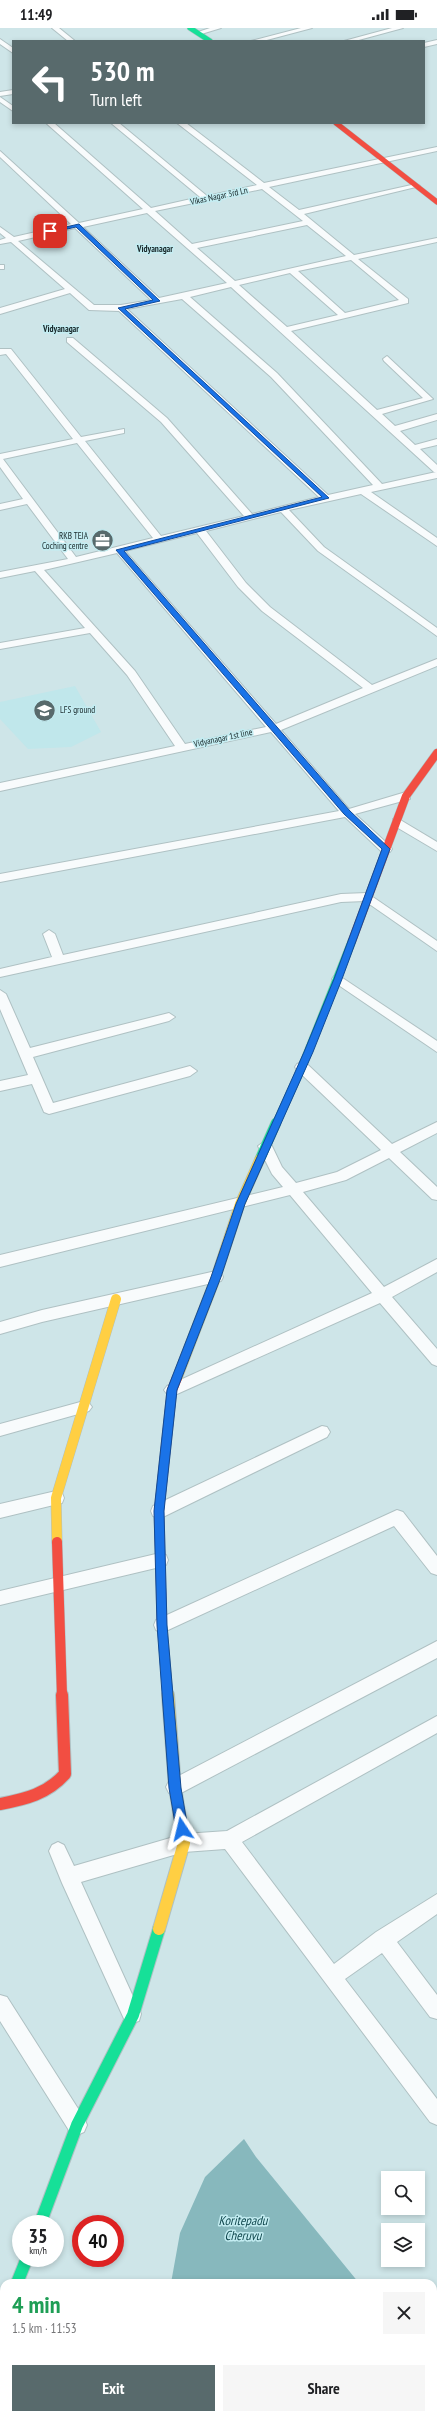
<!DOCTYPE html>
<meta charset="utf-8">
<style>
:root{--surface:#fff;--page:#f6f6f6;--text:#202124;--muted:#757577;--accent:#586a6c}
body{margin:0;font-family:"PT Sans Narrow",sans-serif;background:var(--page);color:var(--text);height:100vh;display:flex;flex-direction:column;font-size:15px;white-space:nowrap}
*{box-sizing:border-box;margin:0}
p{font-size:13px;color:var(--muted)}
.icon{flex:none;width:22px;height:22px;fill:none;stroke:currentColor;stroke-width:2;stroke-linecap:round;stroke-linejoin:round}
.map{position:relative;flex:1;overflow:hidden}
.details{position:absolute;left:0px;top:2251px;width:437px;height:140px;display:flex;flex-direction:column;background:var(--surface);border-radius:12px 12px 0 0;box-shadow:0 2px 6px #0003}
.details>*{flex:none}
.top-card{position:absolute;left:12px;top:12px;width:413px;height:84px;border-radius:0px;box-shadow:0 2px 6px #0003;background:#586a6c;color:#fff;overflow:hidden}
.controls{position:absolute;left:381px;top:2143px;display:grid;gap:8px}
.controls a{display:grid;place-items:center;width:44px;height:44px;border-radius:0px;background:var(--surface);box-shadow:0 2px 6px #0003;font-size:20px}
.speed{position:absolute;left:12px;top:2187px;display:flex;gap:8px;font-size:20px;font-weight:700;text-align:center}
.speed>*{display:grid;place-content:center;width:52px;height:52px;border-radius:50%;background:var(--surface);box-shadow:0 2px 6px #0003;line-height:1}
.speed small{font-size:10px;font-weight:400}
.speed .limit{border:6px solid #d22;background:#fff;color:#111}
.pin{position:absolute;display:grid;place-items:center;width:34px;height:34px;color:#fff;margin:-17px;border-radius:8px;box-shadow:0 2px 6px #0006}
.me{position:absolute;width:44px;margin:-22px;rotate:350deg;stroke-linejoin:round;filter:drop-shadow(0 0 3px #0008)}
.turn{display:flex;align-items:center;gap:14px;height:84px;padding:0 12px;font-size:18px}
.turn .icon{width:52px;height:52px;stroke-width:2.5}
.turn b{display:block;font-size:28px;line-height:34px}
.round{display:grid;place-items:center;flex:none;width:42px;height:42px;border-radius:0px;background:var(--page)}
.summary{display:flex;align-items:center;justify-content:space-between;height:68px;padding:0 12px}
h1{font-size:24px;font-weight:600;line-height:30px;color:#1e9e55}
.primary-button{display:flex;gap:8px;margin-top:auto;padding:8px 12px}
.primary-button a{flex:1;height:46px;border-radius:0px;background:var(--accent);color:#fff;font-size:16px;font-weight:600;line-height:46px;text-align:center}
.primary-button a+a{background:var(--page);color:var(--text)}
.status{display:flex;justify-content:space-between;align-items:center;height:28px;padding:0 20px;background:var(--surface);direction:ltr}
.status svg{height:11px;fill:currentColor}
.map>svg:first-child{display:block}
.built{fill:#c0e7eb}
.water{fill:#87b8bd}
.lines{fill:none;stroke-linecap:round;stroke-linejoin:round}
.street-casing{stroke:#afc1c3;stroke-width:2}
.fast-far3-casing{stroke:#afc1c3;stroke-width:6}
.fast-far2-casing{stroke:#afc1c3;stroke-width:9}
.fast-far1-casing{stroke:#afc1c3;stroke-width:11}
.fast-casing{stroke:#afc1c3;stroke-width:14}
.slow-far1-casing{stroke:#afc1c3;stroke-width:11}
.slow-casing{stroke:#afc1c3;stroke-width:14}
.jam-far3-casing{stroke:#afc1c3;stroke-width:6}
.jam-far2-casing{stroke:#afc1c3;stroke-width:9}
.jam-far1-casing{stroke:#afc1c3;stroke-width:11}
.jam-casing{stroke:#afc1c3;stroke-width:14}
.street{fill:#f8fbfc;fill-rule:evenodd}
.fast-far3{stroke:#16e098;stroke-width:5}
.fast-far2{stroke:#16e098;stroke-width:8}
.fast-far1{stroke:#16e098;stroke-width:10}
.fast{stroke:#16e098;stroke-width:12}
.slow-far1{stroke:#ffcf43;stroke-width:10}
.slow{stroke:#ffcf43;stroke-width:12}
.jam-far3{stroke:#f24e42;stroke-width:5}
.jam-far2{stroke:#f24e42;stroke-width:8}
.jam-far1{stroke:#f24e42;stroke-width:10}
.jam{stroke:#f24e42;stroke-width:12}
.route{fill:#1a73e8;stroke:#114b97}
.labels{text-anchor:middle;stroke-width:3;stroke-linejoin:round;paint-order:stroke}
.far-street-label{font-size:9px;fill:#18282a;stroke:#c4edf2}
.far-neighbourhood-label{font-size:9px;font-weight:bold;fill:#18282a;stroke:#c4edf2}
.far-poi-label{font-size:9px;fill:#18282a;stroke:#c4edf2;text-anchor:end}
.near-water-label{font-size:13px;font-style:italic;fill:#11484e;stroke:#c4edf2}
</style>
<div class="status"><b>11:49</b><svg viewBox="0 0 49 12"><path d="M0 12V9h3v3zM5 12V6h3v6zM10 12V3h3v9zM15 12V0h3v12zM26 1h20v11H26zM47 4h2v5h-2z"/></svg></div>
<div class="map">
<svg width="437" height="2391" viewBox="0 0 437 2391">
<rect width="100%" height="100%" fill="#cee5e8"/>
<path class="built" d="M75,658L101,704L71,719L28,721L0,691V674Z"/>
<path class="water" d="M244,2111L256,2129L359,2255H171L180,2205L205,2149Z
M433,2322L437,2325V2391H138L139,2387H433Z"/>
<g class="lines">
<defs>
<path id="street" d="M52,0H59L75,13H68Z
M210,0H221L198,7L195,5Z
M301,0H312L263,13H251Z
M392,0H403L355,13H344Z
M0,11L13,20V25L0,16Z
M437,12V16L424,19V15Z
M13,62V66L0,68V64Z
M0,69L13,78V83L0,74Z
M46,95H54L151,180L200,169L111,95H119L207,168L257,157L177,95H186L264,155L437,119V123L269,159L299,182L416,156L420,158L304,186L354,227L437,210V214L358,231L408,271V275L291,303L377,382L423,370L384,333L383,331L387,328L433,371L382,386L395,398L437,386V392L400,403L415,417L437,411V417L420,421L437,437V450L371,464L437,510V518L361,466L289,482L324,519L437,600V608L318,523L281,484L206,503L246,555L270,579L372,657L437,631V638L281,702L349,781L406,764L410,765V771L355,786L390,818L392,821L390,824H382L345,789L0,854V846L339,783L271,704L0,763V755L175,718L127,647L90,605L0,621V615L85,600L35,543L0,550V544L68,531L27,476L0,482V476L23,471L0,439V426L73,411L6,326L0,327V321H11L81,409L124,401V405L85,413L161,508L244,488L161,394L67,314V310H73L167,390L252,486L319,469L119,283L89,282L70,265L0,286V280L65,261L11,214L0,216V212L6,210L0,205V199L14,209L71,196L0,129V123L79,195L143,181ZM262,161L303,193L192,216L155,183ZM147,185L227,255L159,270L83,199ZM307,197L346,228L235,253L197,220ZM75,200L151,272L121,277H94L18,213ZM351,232L399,272L345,285L298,243ZM290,245L338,287L287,299L239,257ZM231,259L434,444H436L382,456L277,345L190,269ZM182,271L271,349L373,457L328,467L127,281ZM77,415L153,510L76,529L3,431ZM197,505L238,559L262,583L363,660L276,696L125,523ZM117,525L266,699L185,716L135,643L44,542Z
M0,237H4V241H0Z
M397,790L437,814V823L393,797V791Z
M367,865L437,913V923L365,873L341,874L0,949V941L52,929L43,906L49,902L55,906L63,927L341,866Z
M338,947L437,1013V1024L334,954L332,951L334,948Z
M0,962L6,966L30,1020L169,985L175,989L169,993L33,1029L53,1075L190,1038L197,1043L190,1048L49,1086L44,1084L32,1056L0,1063V1053L28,1047L0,981Z
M302,1034L307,1036L392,1116L437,1094V1105L400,1124L437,1159V1172L432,1171L389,1130L346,1152L303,1164L384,1259L437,1231V1244L392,1269L437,1321V1338L432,1336L380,1275L177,1366L172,1368L167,1366L164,1362L167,1358L372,1265L290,1167L0,1239V1227L283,1159L272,1146L258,1118L265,1113L270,1114L282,1139L296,1155L337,1144L381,1122L297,1042L295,1039L297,1036Z
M216,1243L221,1245L223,1249L221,1253L42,1294L0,1306V1294L42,1282Z
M84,1373L89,1375L92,1379L89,1383L0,1408V1396Z
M322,1398L327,1399L330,1404L327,1409L165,1488L159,1490L153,1488L151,1483L153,1478Z
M56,1463L62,1465L64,1470L62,1475L0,1490V1476Z
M397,1482L403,1484L437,1528V1547L431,1545L394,1498L168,1602L162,1605L156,1602L154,1597L156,1592Z
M160,1525L166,1527L168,1532L166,1537L160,1539L0,1577V1563Z
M437,1613V1630L181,1765L175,1767L169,1765L166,1759L169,1753Z
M437,1688V1705L242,1814L334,1936L376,1904L437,1866V1886L397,1914L437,1967V1991L430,1989L382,1925L345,1951L437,2071V2097L430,2094L225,1821L184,1824L81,1854L141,1986L139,1993L132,1995L125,1993L62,1855L49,1823L52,1817L58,1814L64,1817L74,1838L184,1806L227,1803Z
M0,1967L7,1969L84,2090L87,2097L84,2104L77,2107L70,2104L0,1993Z"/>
<path id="fast-far3" d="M190,0L210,13"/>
<path id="fast-far2" d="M276,1096L302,1039L352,913"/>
<path id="fast-far1" d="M260,1131L276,1095"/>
<path id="fast" d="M40,2196L77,2097L133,1987L159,1901
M17,2255L27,2230
M0,2302L4,2291"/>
<path id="slow-far1" d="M177,1350L216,1249L240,1176L260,1131
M57,1514L56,1470L116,1271
M162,1597L168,1668"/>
<path id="slow" d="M159,1901L184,1815L175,1759L168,1667"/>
<path id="jam-far3" d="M336,95L437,174"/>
<path id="jam-far2" d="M352,913L406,768L437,725"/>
<path id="jam-far1" d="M57,1514L62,1668
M162,1597L159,1483L172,1362L177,1350"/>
<path id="jam" d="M0,1776C26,1771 47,1766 65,1746L62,1667"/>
</defs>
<use href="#street" class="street-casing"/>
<use href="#fast-far3" class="fast-far3-casing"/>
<use href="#fast-far2" class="fast-far2-casing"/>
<use href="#fast-far1" class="fast-far1-casing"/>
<use href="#fast" class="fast-casing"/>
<use href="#slow-far1" class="slow-far1-casing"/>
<use href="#slow" class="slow-casing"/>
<use href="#jam-far3" class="jam-far3-casing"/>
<use href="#jam-far2" class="jam-far2-casing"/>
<use href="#jam-far1" class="jam-far1-casing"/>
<use href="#jam" class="jam-casing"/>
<use href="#street" class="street"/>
<use href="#fast-far3" class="fast-far3"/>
<use href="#fast-far2" class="fast-far2"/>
<use href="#fast-far1" class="fast-far1"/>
<use href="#fast" class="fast"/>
<use href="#slow-far1" class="slow-far1"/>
<use href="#slow" class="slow"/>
<use href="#jam-far3" class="jam-far3"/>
<use href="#jam-far2" class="jam-far2"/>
<use href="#jam-far1" class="jam-far1"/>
<use href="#jam" class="jam"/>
</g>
<path class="route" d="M79,196L160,273L125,281L329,470L124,523L350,783L390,821L342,951L313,1024L245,1176L221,1249L177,1362L164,1483L167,1597L181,1760L188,1801L182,1807L176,1801L169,1760L157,1597L154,1483L167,1362L211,1249L236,1176L304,1024L334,951L382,821L344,786L116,522L322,469L118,280L153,272L76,199L50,205L48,203Z"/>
<defs>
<symbol id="office-disc" viewBox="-11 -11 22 22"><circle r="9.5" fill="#586a6c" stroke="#c4edf2"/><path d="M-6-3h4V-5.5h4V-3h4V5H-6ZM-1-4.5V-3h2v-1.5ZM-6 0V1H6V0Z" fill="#fff"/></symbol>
<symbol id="school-disc" viewBox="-11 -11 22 22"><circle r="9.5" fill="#586a6c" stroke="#c4edf2"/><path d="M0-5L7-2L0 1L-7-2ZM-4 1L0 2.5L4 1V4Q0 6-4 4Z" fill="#fff"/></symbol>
</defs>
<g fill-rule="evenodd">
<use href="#office-disc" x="90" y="500" width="25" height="25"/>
<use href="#school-disc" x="32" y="670" width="25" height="25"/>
</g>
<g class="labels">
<g class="far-street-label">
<text transform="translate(219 168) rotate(-12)" y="3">Vikas Nagar 3rd Ln</text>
<text transform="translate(223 710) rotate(-12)" y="3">Vidyanagar 1st line</text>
</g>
<g class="far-neighbourhood-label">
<text x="155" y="224">Vidyanagar</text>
<text x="61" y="304">Vidyanagar</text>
</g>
<g class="far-poi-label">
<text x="88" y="511">RKB TEJA<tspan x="88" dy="10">Coching centre</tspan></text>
<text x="60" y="685" text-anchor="start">LFS ground</text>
</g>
<g class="near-water-label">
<text x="243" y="2197">Koritepadu<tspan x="243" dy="15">Cheruvu</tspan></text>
</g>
</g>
</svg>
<div class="controls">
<a><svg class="icon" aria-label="search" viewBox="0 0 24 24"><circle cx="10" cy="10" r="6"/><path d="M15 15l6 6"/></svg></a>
<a><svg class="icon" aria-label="layers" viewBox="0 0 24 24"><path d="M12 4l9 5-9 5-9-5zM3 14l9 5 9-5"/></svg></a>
</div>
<div class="speed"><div>35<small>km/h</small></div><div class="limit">40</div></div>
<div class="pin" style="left:50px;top:203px;background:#d93025"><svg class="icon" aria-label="arrive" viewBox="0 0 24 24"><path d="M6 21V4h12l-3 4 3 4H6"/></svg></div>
<svg class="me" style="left:182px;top:1801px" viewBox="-20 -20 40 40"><path d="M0-17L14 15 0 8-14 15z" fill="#1a73e8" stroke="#fff" stroke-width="4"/></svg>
<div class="top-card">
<div class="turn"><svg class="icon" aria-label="left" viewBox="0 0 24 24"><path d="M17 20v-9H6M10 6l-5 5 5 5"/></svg><div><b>530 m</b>Turn left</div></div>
</div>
<section class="details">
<div class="summary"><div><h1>4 min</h1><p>1.5 km · 11:53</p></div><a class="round"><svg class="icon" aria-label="close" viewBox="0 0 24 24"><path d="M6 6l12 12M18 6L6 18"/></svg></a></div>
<div class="primary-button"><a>Exit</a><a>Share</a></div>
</section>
</div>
